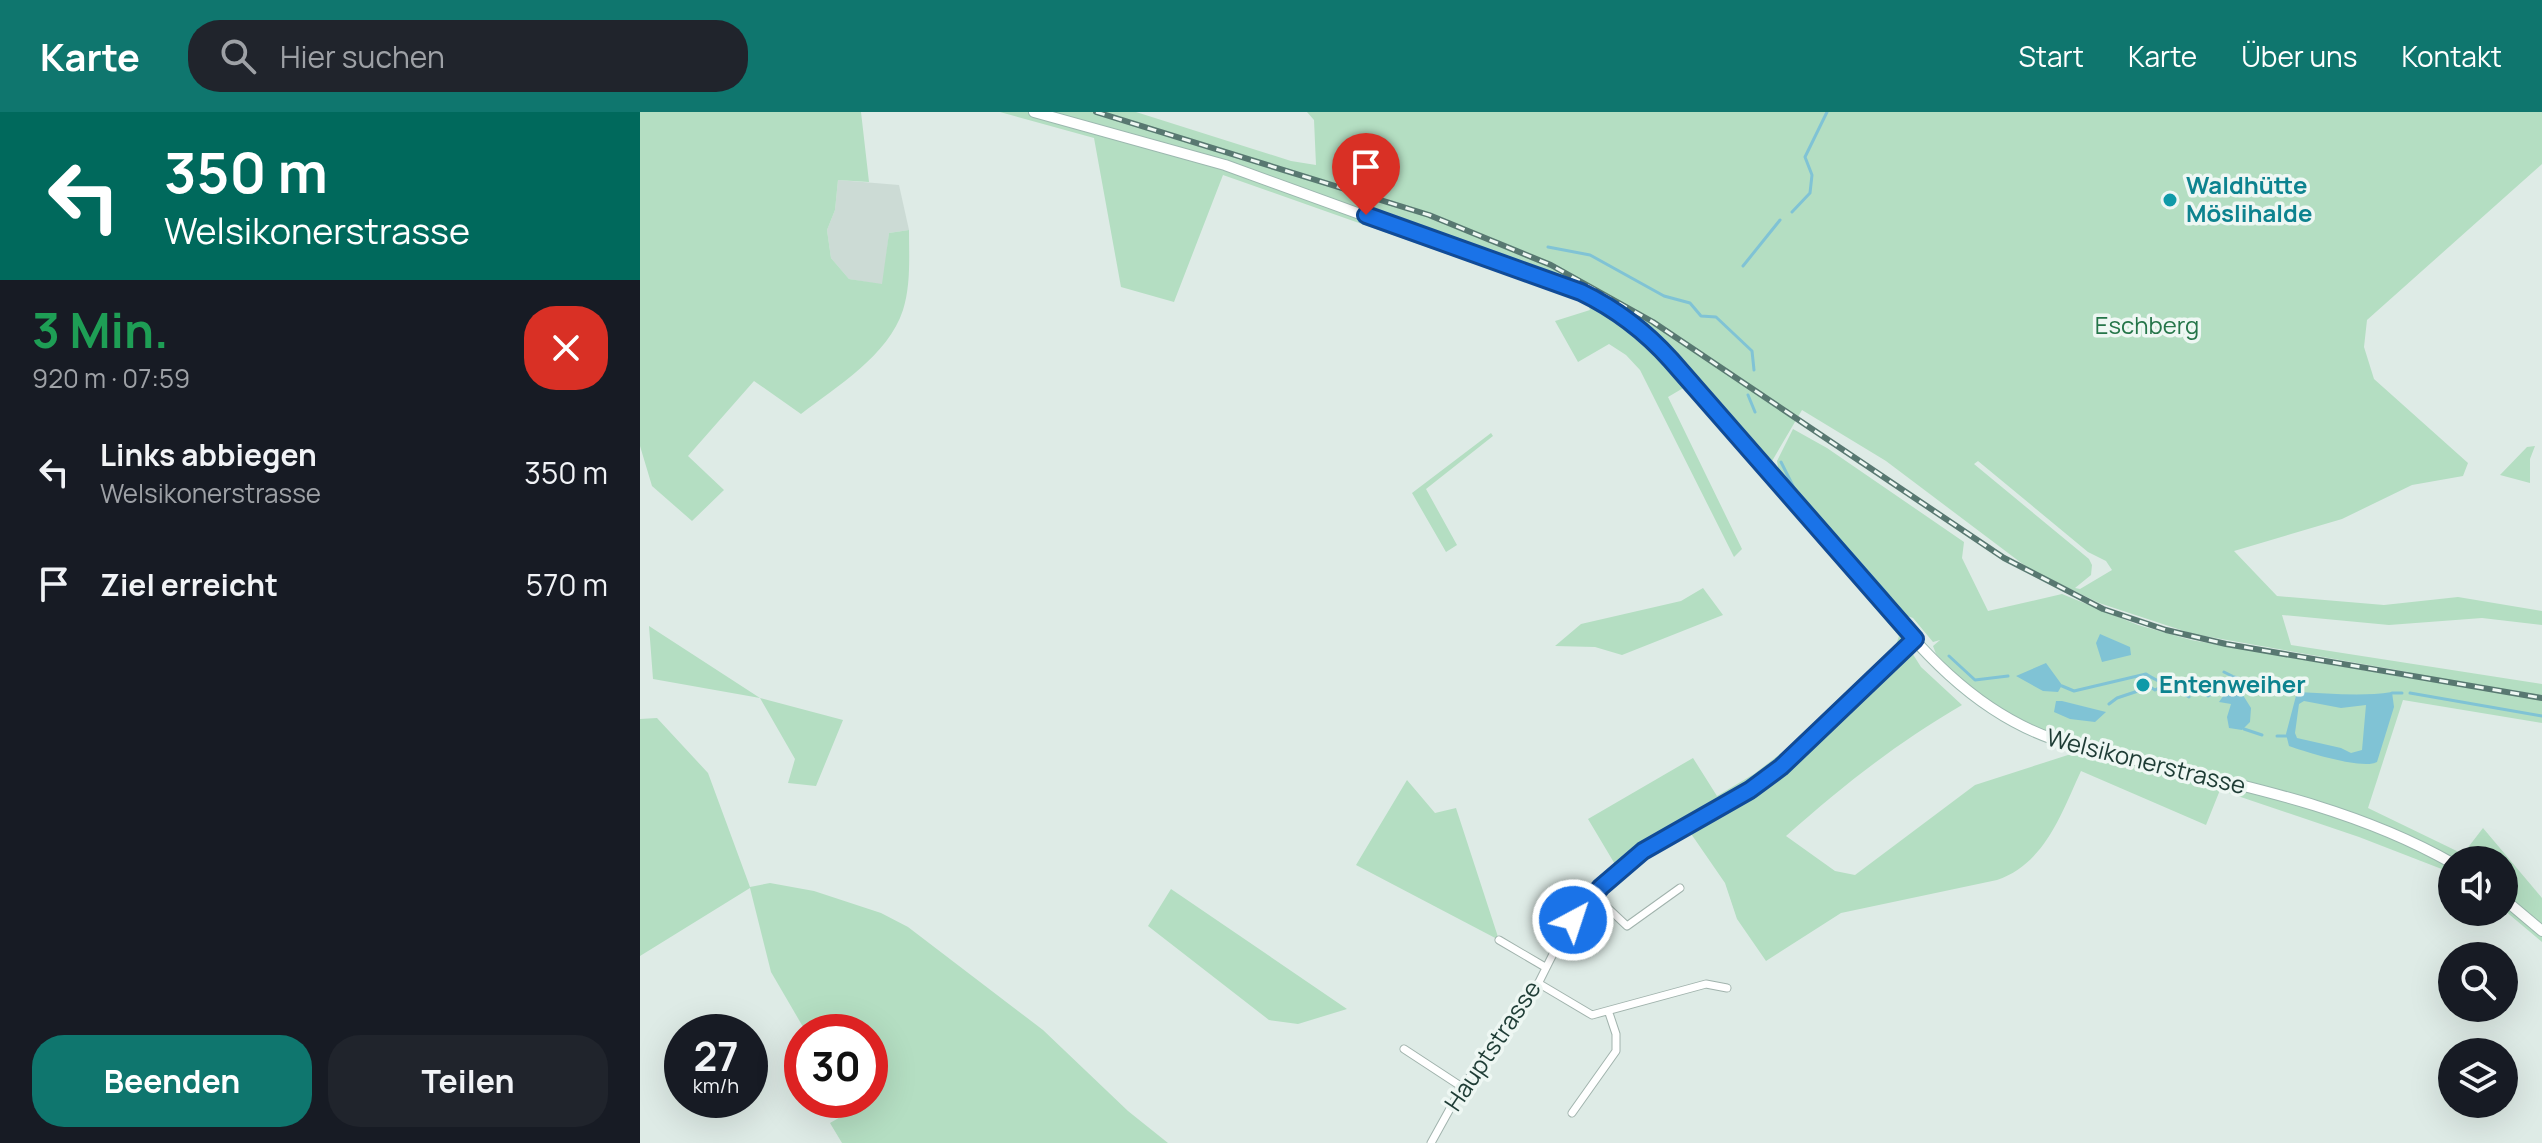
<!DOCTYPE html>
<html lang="de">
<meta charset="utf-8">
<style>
:root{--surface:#171b24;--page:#20242c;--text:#f1f3f6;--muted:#9ea1a6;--accent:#0f766e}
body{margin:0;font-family:Manrope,sans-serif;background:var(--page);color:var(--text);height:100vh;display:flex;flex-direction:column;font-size:30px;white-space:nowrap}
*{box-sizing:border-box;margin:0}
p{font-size:26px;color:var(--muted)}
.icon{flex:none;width:44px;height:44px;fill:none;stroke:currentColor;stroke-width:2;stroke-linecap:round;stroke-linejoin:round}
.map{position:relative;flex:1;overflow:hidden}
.drawer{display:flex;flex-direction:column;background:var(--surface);width:640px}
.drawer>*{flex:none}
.top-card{background:#00695c;color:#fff;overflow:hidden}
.buttons{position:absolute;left:1798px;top:734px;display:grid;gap:16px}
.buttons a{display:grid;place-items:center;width:80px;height:80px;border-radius:50%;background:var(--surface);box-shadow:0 8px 32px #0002;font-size:40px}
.speed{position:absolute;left:24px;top:902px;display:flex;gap:16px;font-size:40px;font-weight:700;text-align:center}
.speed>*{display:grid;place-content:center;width:104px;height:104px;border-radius:50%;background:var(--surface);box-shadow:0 8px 32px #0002;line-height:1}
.speed small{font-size:20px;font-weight:400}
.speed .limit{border:12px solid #d22;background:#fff;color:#111}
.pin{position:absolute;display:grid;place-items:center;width:68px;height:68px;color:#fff;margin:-82px -34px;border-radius:50% 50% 50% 0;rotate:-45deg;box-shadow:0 0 8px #0007}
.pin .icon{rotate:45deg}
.me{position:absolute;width:88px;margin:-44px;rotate:40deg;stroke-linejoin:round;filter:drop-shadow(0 0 6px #0008)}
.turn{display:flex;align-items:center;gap:28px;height:168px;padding:0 32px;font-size:36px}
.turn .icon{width:104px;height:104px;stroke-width:2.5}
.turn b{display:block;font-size:56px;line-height:68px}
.round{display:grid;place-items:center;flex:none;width:84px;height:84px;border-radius:32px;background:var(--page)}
.summary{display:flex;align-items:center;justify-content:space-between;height:136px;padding:0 32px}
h1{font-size:48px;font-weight:700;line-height:60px;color:#1e9e55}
.primary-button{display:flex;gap:16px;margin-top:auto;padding:16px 32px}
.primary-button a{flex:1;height:92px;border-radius:32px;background:var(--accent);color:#fff;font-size:32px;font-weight:700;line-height:92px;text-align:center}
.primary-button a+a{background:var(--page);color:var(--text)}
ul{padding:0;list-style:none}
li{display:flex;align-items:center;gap:24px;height:112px;padding:0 32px}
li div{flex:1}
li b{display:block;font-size:30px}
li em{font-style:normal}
header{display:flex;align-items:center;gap:48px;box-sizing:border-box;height:112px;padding:0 40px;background:var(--accent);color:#fff}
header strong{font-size:38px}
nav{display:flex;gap:44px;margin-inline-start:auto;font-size:28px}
.search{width:560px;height:72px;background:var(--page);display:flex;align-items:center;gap:20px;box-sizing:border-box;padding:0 28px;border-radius:32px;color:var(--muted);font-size:30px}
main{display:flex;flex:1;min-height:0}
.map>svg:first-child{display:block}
.built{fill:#ccdbd5}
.green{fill:#b4dec2;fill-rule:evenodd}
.water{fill:#80c3d5;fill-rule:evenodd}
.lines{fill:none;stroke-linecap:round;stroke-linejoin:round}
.stream{stroke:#80c3d5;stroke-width:3}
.street-casing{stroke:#a1b3ad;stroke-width:9}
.secondary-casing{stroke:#9cb8af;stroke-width:12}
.street{stroke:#fff;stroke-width:7}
.secondary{stroke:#fff;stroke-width:10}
.rail-casing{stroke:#587871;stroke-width:6}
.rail{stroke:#eef7f3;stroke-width:3;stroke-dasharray:9;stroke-linecap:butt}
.route-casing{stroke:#114b97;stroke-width:20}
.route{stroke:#1a73e8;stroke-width:14}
.culture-dot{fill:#0f9aa8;stroke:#eef7f3;stroke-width:3}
.labels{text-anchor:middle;stroke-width:7;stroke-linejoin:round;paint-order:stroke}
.culture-label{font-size:24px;font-weight:bold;fill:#0d838f;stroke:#eef7f3;text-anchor:start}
.park-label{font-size:24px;fill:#257549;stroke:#eef7f3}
.street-label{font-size:24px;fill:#1e3c35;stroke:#eef7f3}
</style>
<header>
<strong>Karte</strong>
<div class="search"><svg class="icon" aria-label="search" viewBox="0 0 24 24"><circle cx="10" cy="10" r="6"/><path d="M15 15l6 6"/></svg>Hier suchen</div>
<nav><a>Start</a><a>Karte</a><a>Über uns</a><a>Kontakt</a></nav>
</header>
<main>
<section class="drawer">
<div class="top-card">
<div class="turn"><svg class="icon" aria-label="left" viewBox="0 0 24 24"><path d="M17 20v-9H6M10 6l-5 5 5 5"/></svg><div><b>350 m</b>Welsikonerstrasse</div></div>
</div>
<div class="summary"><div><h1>3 Min.</h1><p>920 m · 07:59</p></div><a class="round" style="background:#d93025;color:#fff"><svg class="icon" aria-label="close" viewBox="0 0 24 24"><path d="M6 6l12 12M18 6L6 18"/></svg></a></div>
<ul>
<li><svg class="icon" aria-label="left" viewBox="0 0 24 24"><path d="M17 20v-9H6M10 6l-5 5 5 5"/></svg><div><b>Links abbiegen</b><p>Welsikonerstrasse</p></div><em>350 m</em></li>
<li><svg class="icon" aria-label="arrive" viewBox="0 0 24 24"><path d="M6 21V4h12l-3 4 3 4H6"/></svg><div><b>Ziel erreicht</b></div><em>570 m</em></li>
</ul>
<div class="primary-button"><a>Beenden</a><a>Teilen</a></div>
</section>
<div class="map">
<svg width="1902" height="1031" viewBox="0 0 1902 1031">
<rect width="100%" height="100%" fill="#deebe6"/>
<path class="built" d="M198,68L259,73L269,118L249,121L243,173L209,167L191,146L187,118L195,98Z"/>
<path class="green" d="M0,0H221L229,70L198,68L195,98L187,118L191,146L209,167L242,172L249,121L269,118C269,144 271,173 263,198C248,244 197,274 161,302L114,269L48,344L84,378L52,409L12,374L0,334Z
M360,0H496L651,49L676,53L674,8L667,0H1902V52L1727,208L1724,235L1734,267L1828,351L1823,364L1772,373L1702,407L1594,439L1637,484L1744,493L1818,485L1902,499V513L1842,506L1749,513L1642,503L1651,533L1902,572V611L1763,588L1728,696L1823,742L1843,716L1902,786V830L1864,798V748H1812V761L1719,725L1580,678L1566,713L1441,659C1422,700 1405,752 1357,768L1201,801L1126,849L1097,807L1085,771L1045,713L979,759L948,707L1053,646L1077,684L1114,662L1166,622L1171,626L1256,533L1259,524L1045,275L1028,285L1102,437L1094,445L1000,258L986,243L969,232L938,250L915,209L950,198L948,192L583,63L534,190L481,175L454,26ZM1162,298L1246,349L1388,456L1459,491L1553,522L1768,560V566L1551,528L1498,513L1422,482L1348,499L1322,446L1324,430L1187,336L1153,317L1137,349L1139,362L1261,502L1273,506L1293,530L1300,528L1293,534L1296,542C1322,570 1352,596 1387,612C1403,619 1421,622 1434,633L1431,642L1335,673L1215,763L1195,759L1146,724C1205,672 1254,633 1322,593L1281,555L1255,514L1125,361ZM1338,349L1448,440L1466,449L1472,458L1440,477L1435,476L1451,463L1452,453L1449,447L1334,352Z
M851,321L853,324L786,377L817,433L806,440L772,381Z
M1895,334L1890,347V371L1860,363L1887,335Z
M1063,476L1083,503L982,543L955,535L915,534L941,512L1041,489Z
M9,514L120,586L203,608L176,674L148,671L155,647L120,586L13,567Z
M17,606L68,661L110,775L130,771L174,779L241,801L268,815L403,918L488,999L528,1031H202L190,1011L209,1000L203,988H230V920H166L131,860L110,776L0,844V607Z
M767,668L795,701L816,696L859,828L716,753Z
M531,777L707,897L658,912L629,908L508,814Z"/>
<path class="water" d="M1460,522L1490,535L1491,543L1462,550L1456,531Z
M1406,551L1422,573L1418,580L1403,579L1376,564Z
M1589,576L1601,580L1611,596L1610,610L1602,618L1589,616L1587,605L1591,592L1579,590Z
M1657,580C1688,581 1720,585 1752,580L1754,595L1737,650C1723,658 1666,640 1649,634L1646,622ZM1664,589L1701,596L1726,593L1722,638L1711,641L1701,636L1657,626L1655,621L1659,592Z
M1416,589H1422L1466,600L1455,610L1430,607L1414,600Z"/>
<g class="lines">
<path class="stream" d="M1152,100L1170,81L1172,63L1165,45L1187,0
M908,135L950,143L1024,184L1050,191L1061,204L1076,205L1112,239L1114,258
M1103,154L1140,108
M1108,283L1115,300
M1141,350L1154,376L1248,483
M1309,544L1335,568L1368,564
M1584,560L1592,564
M1594,565L1631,577
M1422,574L1434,579L1506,562C1521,572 1533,574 1549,585
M1649,575L1659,579
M1752,581H1762
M1770,581L1902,604
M1568,584L1574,580L1579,570
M1469,592L1477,586L1510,575L1515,578L1526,572
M1604,617L1622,623
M1637,624H1647"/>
<defs>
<path id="street" d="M954,783L987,814L1040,776
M859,828L905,855
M898,871L952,903L1066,872L1087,876
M764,937L822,975
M932,1001L976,939V922L969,901
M791,1031L822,975L893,882L923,822L961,775L1015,730L1110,678L1141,655L1275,527"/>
<path id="secondary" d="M394,0L585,53L957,188L986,206L1018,233C1079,299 1137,368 1196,436C1261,511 1316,593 1413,627C1547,665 1689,681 1812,751
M1864,787L1902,819"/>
</defs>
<use href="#street" class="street-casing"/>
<use href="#secondary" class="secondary-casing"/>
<use href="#street" class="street"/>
<use href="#secondary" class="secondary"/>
<defs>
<path id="rail" d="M456,0L789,103L911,153L1013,210L1364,446L1463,497L1526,518L1586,532L1902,586"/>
</defs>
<use href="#rail" class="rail-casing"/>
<use href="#rail" class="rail"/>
</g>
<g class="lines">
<defs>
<path id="route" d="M726,103L941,180C976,197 1005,219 1031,248L1275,527L1141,655L1110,678L1003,739L961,775L933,808"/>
</defs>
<use href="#route" class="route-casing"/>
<use href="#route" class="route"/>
</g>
<g class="culture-dot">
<circle cx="1530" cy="88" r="8"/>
<circle cx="1503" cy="573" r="8"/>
</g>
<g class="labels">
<g class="culture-label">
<text x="1546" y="82">Waldhütte<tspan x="1546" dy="28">Möslihalde</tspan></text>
<text x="1519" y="581">Entenweiher</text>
</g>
<g class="park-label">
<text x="1507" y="222">Eschberg</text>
</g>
<g class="street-label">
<text transform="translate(1506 650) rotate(14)" y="8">Welsikonerstrasse</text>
<text transform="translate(853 934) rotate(-56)" y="8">Hauptstrasse</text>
</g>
</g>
</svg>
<div class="buttons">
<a><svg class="icon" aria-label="sound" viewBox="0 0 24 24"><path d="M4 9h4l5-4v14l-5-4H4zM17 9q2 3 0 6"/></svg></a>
<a><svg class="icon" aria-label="search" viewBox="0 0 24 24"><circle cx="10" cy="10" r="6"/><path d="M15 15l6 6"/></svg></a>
<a><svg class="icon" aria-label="layers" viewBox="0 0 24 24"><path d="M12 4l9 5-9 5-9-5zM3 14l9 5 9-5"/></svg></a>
</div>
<div class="speed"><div>27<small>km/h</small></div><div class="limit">30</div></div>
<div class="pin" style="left:726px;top:103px;background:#d93025"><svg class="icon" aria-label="arrive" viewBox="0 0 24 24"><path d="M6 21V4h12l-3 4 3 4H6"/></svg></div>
<svg class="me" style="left:933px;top:808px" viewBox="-20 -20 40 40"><circle r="17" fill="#1a73e8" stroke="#fff" stroke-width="3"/><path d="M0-11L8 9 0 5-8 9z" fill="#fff"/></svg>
</div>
</main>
